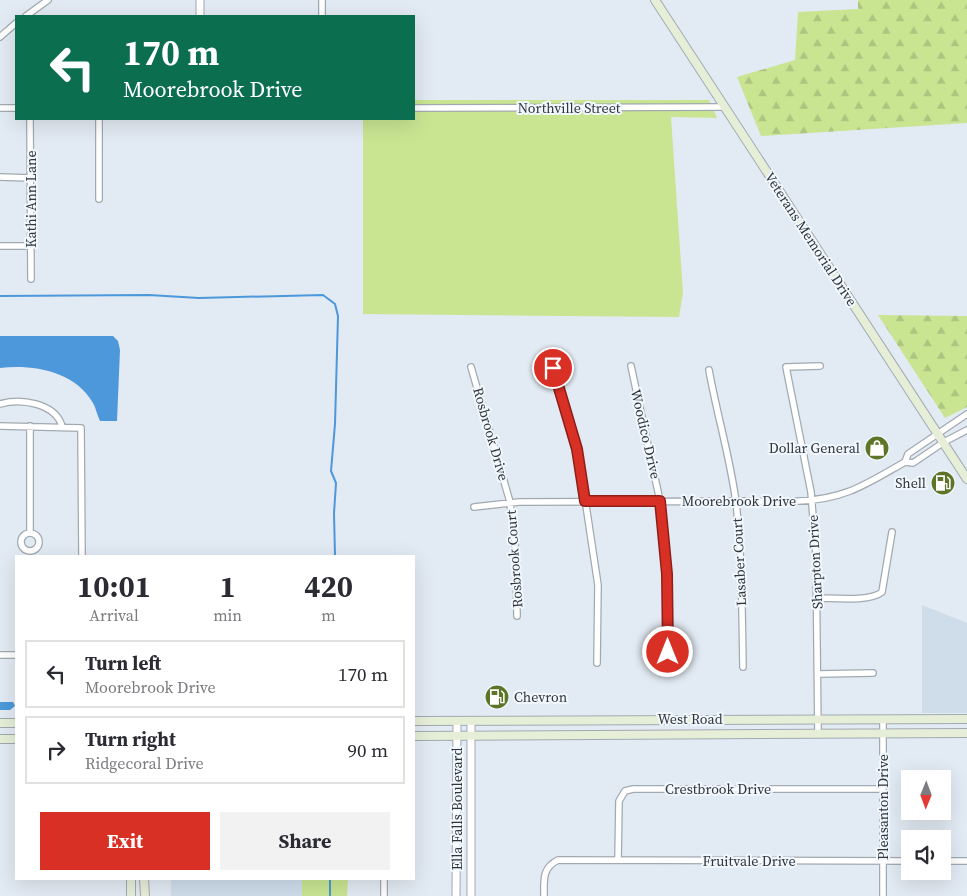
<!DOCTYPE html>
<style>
:root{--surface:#fff;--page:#f2f2f3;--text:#2b2b33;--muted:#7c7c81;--line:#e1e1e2;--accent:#d93025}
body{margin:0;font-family:"Source Serif 4",serif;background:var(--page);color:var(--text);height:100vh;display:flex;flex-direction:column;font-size:19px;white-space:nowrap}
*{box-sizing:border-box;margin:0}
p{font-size:16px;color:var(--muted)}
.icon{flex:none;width:28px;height:28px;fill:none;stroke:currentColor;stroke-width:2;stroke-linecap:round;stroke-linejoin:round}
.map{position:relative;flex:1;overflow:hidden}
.details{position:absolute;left:15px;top:555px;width:400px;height:325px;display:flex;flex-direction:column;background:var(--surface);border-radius:0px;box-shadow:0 5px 20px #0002}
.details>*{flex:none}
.banner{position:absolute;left:15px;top:15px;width:400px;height:105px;border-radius:0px;box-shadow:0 5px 20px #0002;background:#0b6e4f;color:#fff;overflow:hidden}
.needle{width:32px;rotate:181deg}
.fabs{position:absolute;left:901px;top:770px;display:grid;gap:10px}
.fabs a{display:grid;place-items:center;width:50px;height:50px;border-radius:0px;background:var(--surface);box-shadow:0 5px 20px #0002;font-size:25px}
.pin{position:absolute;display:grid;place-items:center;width:42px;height:42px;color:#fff;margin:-21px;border:2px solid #fff;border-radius:50%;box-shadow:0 1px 5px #0007}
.me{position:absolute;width:55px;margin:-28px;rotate:0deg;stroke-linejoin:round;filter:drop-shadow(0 0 4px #0008)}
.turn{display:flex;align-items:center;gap:18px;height:105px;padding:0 25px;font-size:22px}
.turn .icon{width:65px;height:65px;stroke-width:2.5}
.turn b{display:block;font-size:35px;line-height:42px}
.eta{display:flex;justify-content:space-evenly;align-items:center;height:85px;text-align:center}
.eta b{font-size:30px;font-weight:700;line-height:35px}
.cta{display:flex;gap:10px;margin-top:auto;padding:10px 25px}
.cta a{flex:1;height:58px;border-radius:0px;background:var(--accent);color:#fff;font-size:20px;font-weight:700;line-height:58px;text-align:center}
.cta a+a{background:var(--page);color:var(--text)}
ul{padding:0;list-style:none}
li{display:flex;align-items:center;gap:15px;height:68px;margin:0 10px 8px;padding:0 15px;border:2px solid var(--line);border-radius:0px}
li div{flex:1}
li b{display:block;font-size:19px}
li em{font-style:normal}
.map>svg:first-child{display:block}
.built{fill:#cfddeb}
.grass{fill:#c9e592}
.forest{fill:url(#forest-firs)}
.water{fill:#4c98da}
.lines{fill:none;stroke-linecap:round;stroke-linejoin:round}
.stream{stroke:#4c98da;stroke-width:2}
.minor-casing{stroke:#a2aab1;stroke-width:8}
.tertiary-casing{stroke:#a2aab1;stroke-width:9}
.secondary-casing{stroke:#a2aab1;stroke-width:10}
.minor{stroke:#fff;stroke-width:5.5}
.tertiary{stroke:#fff;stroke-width:7}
.secondary{stroke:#e6eed8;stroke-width:8}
.route-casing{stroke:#8d1f18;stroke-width:12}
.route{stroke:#d93025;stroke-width:9}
.labels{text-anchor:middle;stroke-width:4;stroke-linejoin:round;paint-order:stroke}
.street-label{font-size:14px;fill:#323639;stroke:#f0f7fe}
.poi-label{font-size:14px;fill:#323639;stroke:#f0f7fe;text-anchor:end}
</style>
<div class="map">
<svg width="967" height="896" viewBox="0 0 967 896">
<defs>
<pattern id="forest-firs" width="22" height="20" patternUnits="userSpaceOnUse" patternTransform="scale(1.25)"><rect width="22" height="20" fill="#c9e592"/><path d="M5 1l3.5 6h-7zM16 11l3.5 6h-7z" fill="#adc57f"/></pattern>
</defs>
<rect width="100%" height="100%" fill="#e2eaf3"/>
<path class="built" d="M922,605L967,623V713H922Z
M171,879H302V896H307H171Z"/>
<path class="grass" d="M414,100H709L717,118L671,117L683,293L679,317L363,314V119H414Z
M302,879H348L347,896H302Z"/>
<path class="forest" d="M858,0H967V123L761,136L737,77L795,60L798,12L858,9Z
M878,315L967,316V407L945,418Z"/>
<path class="water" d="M0,336H113L118,341L120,350L117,421H100C97,415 96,408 93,403C75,371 32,364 0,368Z
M0,702H13L15,706L10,710H0Z"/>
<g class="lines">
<path class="stream" d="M0,296L149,295L199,298L323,295L335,304L338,316L335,424L331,471L336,483L334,513L335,556
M330,879V896"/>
<defs>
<path id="minor" d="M26,16L48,0
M322,16V0
M0,37L16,23
M0,108H16
M414,108L724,107
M30,119L31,279
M0,177L31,178
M99,199V119
M0,246H31
M631,366L660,501L667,574L668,667
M471,367L510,502L516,554L517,616
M553,368L581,472L598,585L597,663
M709,370C717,415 730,457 736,502C742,557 742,612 743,667
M0,404C21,398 55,403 62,426
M0,426L81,428L82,556
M30,426V533
M905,462L908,454L967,414
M474,507L519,502L799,501C846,499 866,484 905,462L913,463L944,442L967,430
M21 542a9 9 0 1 1 18 0a9 9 0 1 1-18 0Z
M818,598C834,598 870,602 882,592L892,532
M0,655H16
M818,674L873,673
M818,734L816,555L811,492L786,367L820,366
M618,860L619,801L625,791L633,789H882
M942,861H967
M384,879V896
M544,896C544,880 542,868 558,860L910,861
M883,896V719"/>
<path id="tertiary" d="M200,16V0
M471,721V896
M456,896L457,721"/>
<path id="secondary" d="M655,0L967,479
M414,721L967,719
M0,723H16
M414,736L967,733
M0,739H16
M131,879V896
M144,879L145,896"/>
</defs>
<use href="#minor" class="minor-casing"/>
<use href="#tertiary" class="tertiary-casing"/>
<use href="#secondary" class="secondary-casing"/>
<use href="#minor" class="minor"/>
<use href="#tertiary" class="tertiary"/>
<use href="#secondary" class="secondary"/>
</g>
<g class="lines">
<defs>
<path id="route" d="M553,368L577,449L585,501H660L667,574L668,652"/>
</defs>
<use href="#route" class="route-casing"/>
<use href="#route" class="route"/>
</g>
<defs>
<symbol id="shop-disc" viewBox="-11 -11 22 22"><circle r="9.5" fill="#5e7527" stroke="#f0f7fe"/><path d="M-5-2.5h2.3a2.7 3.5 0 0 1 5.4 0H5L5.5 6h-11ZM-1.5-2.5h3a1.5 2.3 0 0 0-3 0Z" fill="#fff"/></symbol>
<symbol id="fuel-disc" viewBox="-11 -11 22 22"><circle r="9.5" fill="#5e7527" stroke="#f0f7fe"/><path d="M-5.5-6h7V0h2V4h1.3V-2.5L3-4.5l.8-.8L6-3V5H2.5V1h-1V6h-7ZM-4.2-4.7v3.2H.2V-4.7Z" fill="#fff"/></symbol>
</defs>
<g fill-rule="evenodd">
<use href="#shop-disc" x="863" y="434" width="28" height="28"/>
<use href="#fuel-disc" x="929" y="469" width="28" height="28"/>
<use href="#fuel-disc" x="483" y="683" width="28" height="28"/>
</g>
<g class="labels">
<g class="street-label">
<text x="569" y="113">Northville Street</text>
<text transform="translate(31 199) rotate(-90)" y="5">Kathi Ann Lane</text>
<text transform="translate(811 239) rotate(57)" y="5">Veterans Memorial Drive</text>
<text transform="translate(491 434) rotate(74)" y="5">Rosbrook Drive</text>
<text transform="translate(646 434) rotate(77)" y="5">Woodico Drive</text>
<text x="739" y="506">Moorebrook Drive</text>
<text transform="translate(514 559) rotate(-94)" y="5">Rosbrook Court</text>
<text transform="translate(739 562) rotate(-93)" y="5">Lasaber Court</text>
<text transform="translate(815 562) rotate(-93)" y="5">Sharpton Drive</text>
<text x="690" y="724">West Road</text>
<text x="718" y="794">Crestbrook Drive</text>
<text transform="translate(883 807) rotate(-90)" y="5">Pleasanton Drive</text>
<text transform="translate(457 809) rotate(-90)" y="5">Ella Falls Boulevard</text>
<text x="749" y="866">Fruitvale Drive</text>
</g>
<g class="poi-label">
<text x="860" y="453">Dollar General</text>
<text x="926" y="488">Shell</text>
<text x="514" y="702" text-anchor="start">Chevron</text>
</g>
</g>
</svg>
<div class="fabs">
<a><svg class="needle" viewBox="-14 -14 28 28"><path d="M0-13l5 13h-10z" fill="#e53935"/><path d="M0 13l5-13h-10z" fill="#7c7c81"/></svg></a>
<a><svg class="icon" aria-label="sound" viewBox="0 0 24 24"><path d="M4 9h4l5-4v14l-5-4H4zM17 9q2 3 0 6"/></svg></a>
</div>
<div class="pin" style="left:553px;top:368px;background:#d93025"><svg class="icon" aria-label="arrive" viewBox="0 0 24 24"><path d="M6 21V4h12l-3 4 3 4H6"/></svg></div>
<svg class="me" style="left:668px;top:652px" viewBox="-20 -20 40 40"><circle r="17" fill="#d93025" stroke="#fff" stroke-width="3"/><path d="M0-11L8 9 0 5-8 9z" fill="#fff"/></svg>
<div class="banner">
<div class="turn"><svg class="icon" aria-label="left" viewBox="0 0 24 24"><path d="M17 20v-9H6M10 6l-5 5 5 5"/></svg><div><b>170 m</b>Moorebrook Drive</div></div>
</div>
<section class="details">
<div class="eta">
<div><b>10:01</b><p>Arrival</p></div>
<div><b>1</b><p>min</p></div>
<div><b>420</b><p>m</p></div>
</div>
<ul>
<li><svg class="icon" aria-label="left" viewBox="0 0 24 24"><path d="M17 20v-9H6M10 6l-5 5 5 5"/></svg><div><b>Turn left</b><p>Moorebrook Drive</p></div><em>170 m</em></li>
<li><svg class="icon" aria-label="right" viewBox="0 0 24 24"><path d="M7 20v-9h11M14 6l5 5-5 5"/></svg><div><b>Turn right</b><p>Ridgecoral Drive</p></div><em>90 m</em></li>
</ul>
<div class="cta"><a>Exit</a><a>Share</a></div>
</section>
</div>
